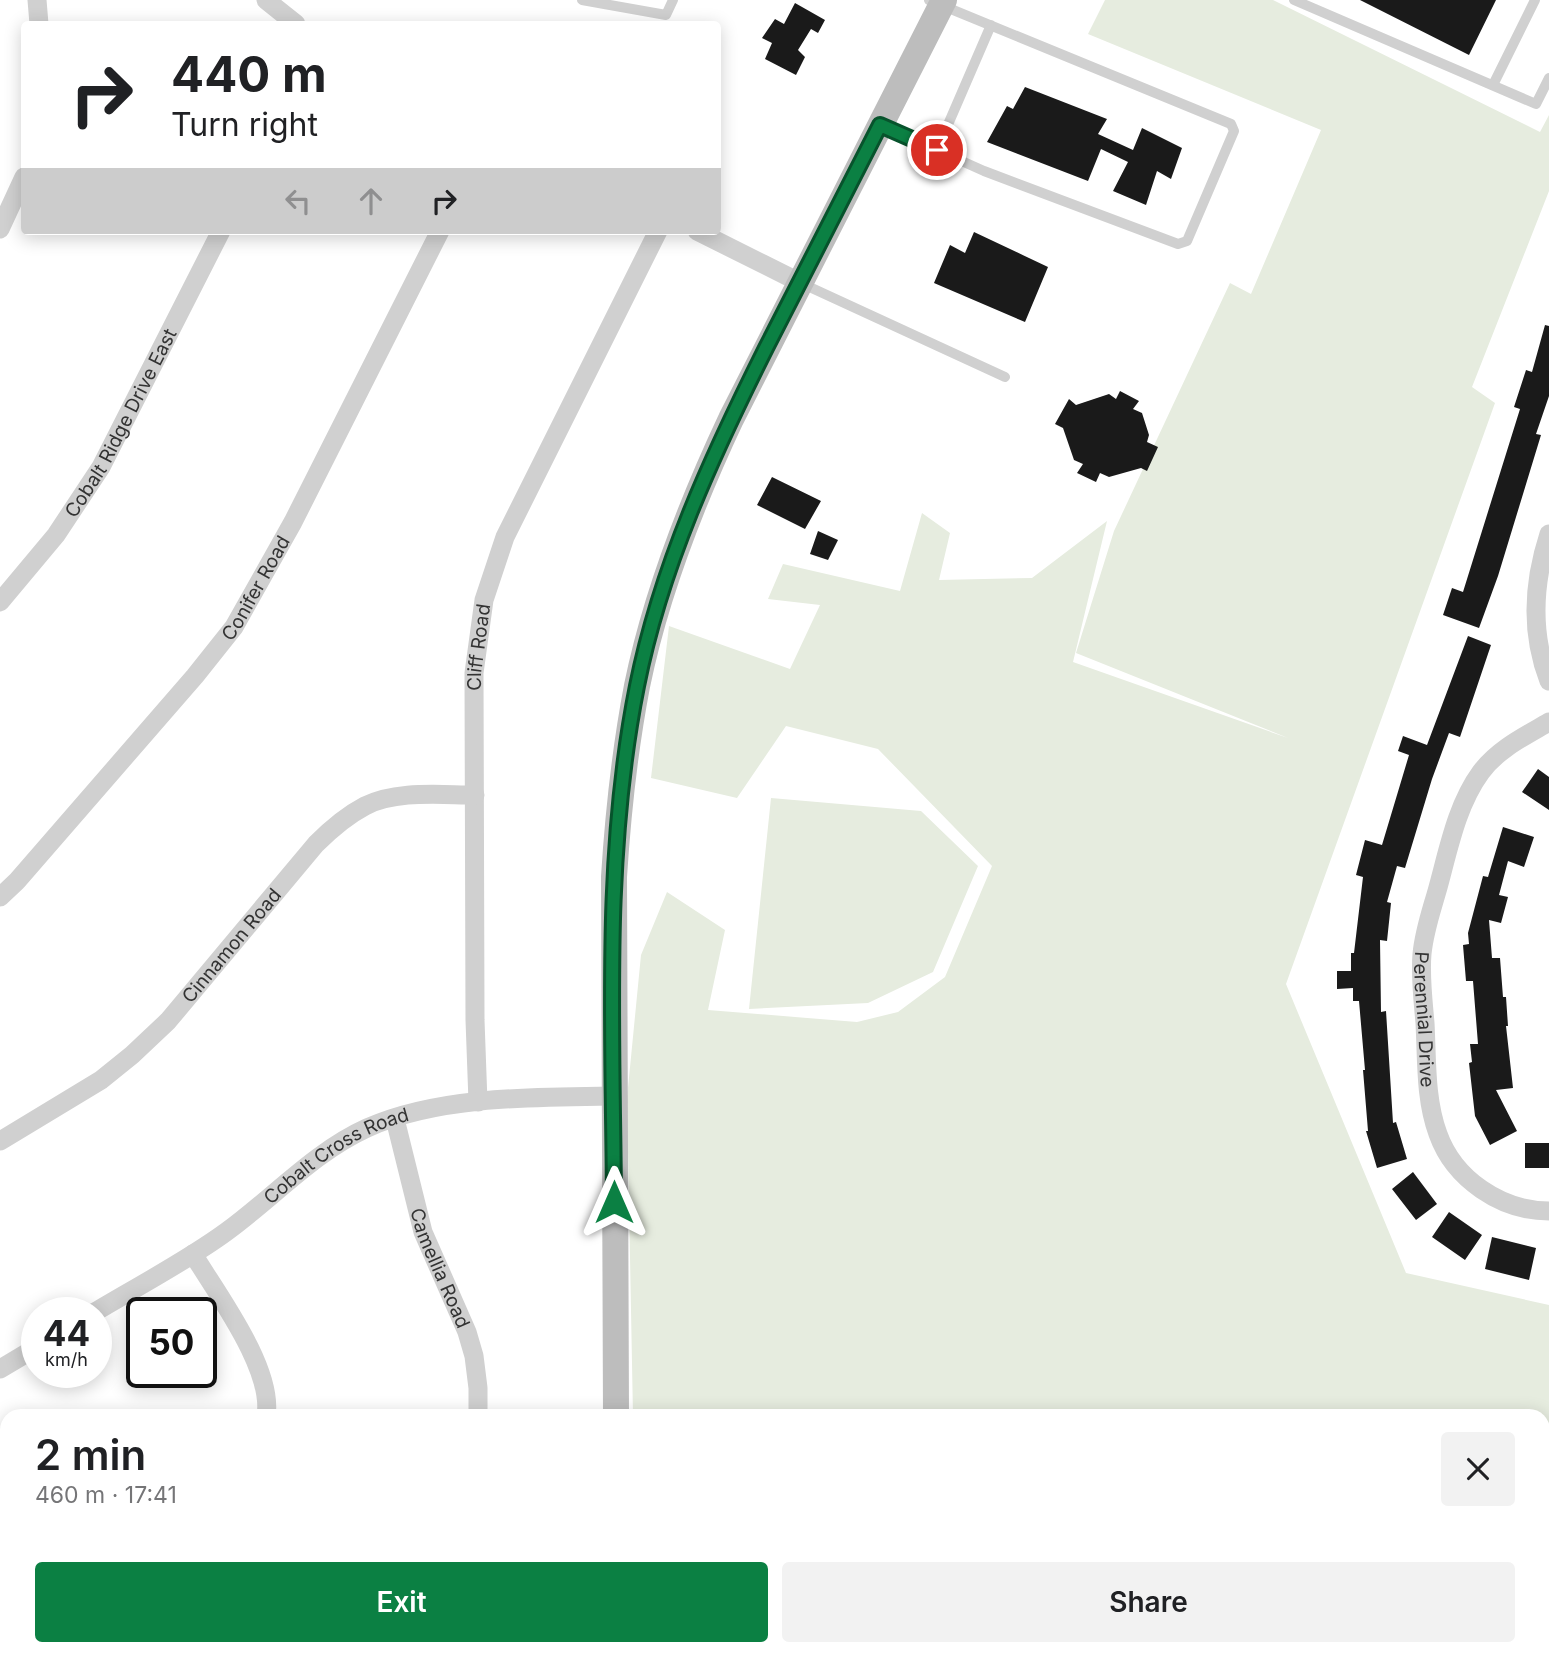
<!DOCTYPE html>
<meta charset="utf-8">
<style>
:root{--surface:#fff;--page:#f2f2f2;--text:#202124;--muted:#757577;--accent:#0b8043}
body{margin:0;font-family:Inter,sans-serif;background:var(--page);color:var(--text);height:100vh;display:flex;flex-direction:column;font-size:26px;white-space:nowrap}
*{box-sizing:border-box;margin:0}
p{font-size:23px;color:var(--muted)}
.icon{flex:none;width:38px;height:38px;fill:none;stroke:currentColor;stroke-width:2;stroke-linecap:round;stroke-linejoin:round}
.map{position:relative;flex:1;overflow:hidden}
.drawer{position:absolute;left:0px;top:1409px;width:1550px;height:247px;display:flex;flex-direction:column;background:var(--surface);border-radius:21px 21px 0 0;box-shadow:0 4px 18px #0003}
.drawer>*{flex:none}
.banner{position:absolute;left:21px;top:21px;width:700px;height:214px;border-radius:7px;box-shadow:0 4px 18px #0003;background:#fff;color:var(--text);overflow:hidden}
.speed{position:absolute;left:21px;top:1297px;display:flex;gap:14px;font-size:35px;font-weight:700;text-align:center}
.speed>*{display:grid;place-content:center;width:91px;height:91px;border-radius:50%;background:var(--surface);box-shadow:0 4px 18px #0003;line-height:1}
.speed small{font-size:18px;font-weight:400}
.speed .limit{border:4px solid #111;border-radius:10px;background:#fff;color:#111}
.pin{position:absolute;display:grid;place-items:center;width:60px;height:60px;color:#fff;margin:-30px;border:4px solid #fff;border-radius:50%;box-shadow:0 2px 7px #0007}
.me{position:absolute;width:77px;margin:-38px;rotate:0deg;stroke-linejoin:round;filter:drop-shadow(0 0 5px #0008)}
.turn{display:flex;align-items:center;gap:24px;height:147px;padding:0 35px;font-size:32px}
.turn .icon{width:91px;height:91px;stroke-width:2.5}
.turn b{display:block;font-size:49px;line-height:60px}
.lanes{display:flex;align-items:center;height:66px;padding:0 35px;background:#0003;justify-content:center;gap:35px;direction:ltr}
.lanes .off{opacity:.35}
.round{display:grid;place-items:center;flex:none;width:74px;height:74px;border-radius:7px;background:var(--page)}
.summary{display:flex;align-items:center;justify-content:space-between;height:119px;padding:0 35px}
h1{font-size:42px;font-weight:600;line-height:52px}
.cta{display:flex;gap:14px;margin-top:auto;padding:14px 35px}
.cta a{flex:1;height:80px;border-radius:7px;background:var(--accent);color:#fff;font-size:28px;font-weight:600;line-height:80px;text-align:center}
.cta a+a{background:var(--page);color:var(--text)}
.map>svg:first-child{display:block}
.green{fill:#e6ecdf}
.lines{fill:none;stroke-linecap:round;stroke-linejoin:round}
.stream{stroke:#cfe2ee;stroke-width:5}
.building{fill:#1a1a1a}
.lane{stroke:#d0d0d0;stroke-width:10}
.street{stroke:#d0d0d0;stroke-width:19}
.secondary{stroke:#bdbdbd;stroke-width:26}
.route-casing{stroke:#07532c;stroke-width:18}
.route{stroke:#0b8043;stroke-width:12}
.labels{text-anchor:middle;stroke-width:7;stroke-linejoin:round;paint-order:stroke}
.street-label{font-size:19px;fill:#333;stroke:#fff}
</style>
<div class="map">
<svg width="1549" height="1654" viewBox="0 0 1549 1654">
<rect width="100%" height="100%" fill="#fff"/>
<path class="green" d="M1105,0H1273L1540,132L1549,115V191L1472,387L1495,403L1286,984L1406,1273L1549,1305V1654H637V1648H1544V1416H633L627,1098L641,955L667,892L725,930L708,1010L857,1022L898,1012L945,977L992,866L878,749L786,726L737,798L651,778L669,626L790,669L820,605L768,599L783,564L900,591L922,513L950,533L939,580L1032,578L1107,521L1073,662L1288,738L1076,653L1114,531L1230,283L1251,294L1321,130L1088,34Z
M771,798L921,811L978,866L933,972L868,1003L749,1009Z"/>
<g class="lines">
<path class="stream" d="M1544,1629H1549
M898,1654L922,1648"/>
</g>
<path class="building" d="M1360,0H1496L1469,55Z
M795,3L825,20L818,33L811,29L798,50L805,57L796,75L765,59L772,43L762,38L775,19L784,24Z
M1025,87L1107,119L1098,134L1133,150L1142,128L1182,148L1171,179L1157,171L1146,205L1113,191L1128,162L1101,149L1088,181L987,142L1007,106L1013,109Z
M974,232L1048,267L1025,322L934,283L950,245L965,253Z
M1545,325L1549,326V396L1536,434L1541,435L1498,576L1479,628L1443,615L1452,588L1463,592L1520,409L1514,407L1526,370L1532,372Z
M1120,391L1139,401L1133,409L1142,413L1149,435L1147,442L1158,447L1147,471L1141,468L1109,477L1100,473L1096,482L1077,473L1083,464L1074,460L1063,428L1055,424L1069,399L1076,405L1109,394L1116,399Z
M772,477L821,501L805,529L757,505Z
M818,531L838,540L828,560L810,554Z
M1468,636L1491,645L1460,737L1449,733L1432,779L1405,868L1397,866L1387,902L1391,903L1387,941L1380,940L1381,1012L1386,1011L1393,1123L1396,1122L1407,1159L1377,1168L1366,1131H1368L1363,1070H1365L1359,1001H1353V988L1337,989V971H1351V953H1354L1363,877L1356,875L1365,840L1382,845L1409,755L1398,751L1403,736L1427,745Z
M1538,769L1549,777V810L1522,792Z
M1503,827L1534,837L1524,867L1508,861L1499,895L1508,897L1501,923L1489,920L1492,958H1500L1503,997H1506L1508,1026H1506L1513,1088L1496,1090L1517,1131L1490,1145L1475,1116L1469,1063L1472,1062L1470,1044H1478L1473,981H1466L1463,945L1469,944L1468,933L1483,876L1488,877Z
M1525,1143H1549V1168H1525Z
M1413,1172L1437,1204L1416,1220L1392,1189Z
M1449,1212L1482,1235L1465,1260L1432,1237Z
M1492,1237L1536,1248L1529,1280L1485,1269Z"/>
<g class="lines">
<path class="lane" d="M582,0L666,15L673,0
M1294,0L1536,104L1549,78
M1493,85L1535,0
M881,125L984,171L1178,244L1187,241L1234,131L1231,124L929,0
M937,150L991,25
M803,284L1005,377"/>
<g class="street">
<path d="M37,0L39,24"/>
<path d="M266,0L296,24"/>
<path d="M0,229L24,177"/>
<path d="M697,231L799,282"/>
<path d="M1549,534C1533,583 1530,632 1549,681"/>
<path id="s1" d="M0,602L56,535L101,467L221,231"/>
<path id="s2" d="M1549,722C1525,736 1498,749 1481,772C1456,806 1448,852 1437,891C1431,912 1424,932 1422,954C1420,976 1423,1000 1425,1023C1427,1059 1425,1099 1438,1134C1454,1179 1501,1211 1549,1211"/>
<path id="s3" d="M0,897L17,881L195,676L234,627L293,522L440,231"/>
<path id="s4" d="M478,1102L475,1020L474,673L484,600L505,537L658,231"/>
<path id="s5" d="M395,1119L423,1232L467,1332L474,1356L478,1388V1416"/>
<path id="s6" d="M0,1141L101,1080L132,1055L168,1021L316,844C331,829 346,816 365,806C396,790 440,795 475,795"/>
<path d="M193,1254C217,1294 274,1369 266,1416"/>
<path id="s7" d="M95,1312C138,1286 185,1262 226,1232C273,1198 314,1152 367,1128C438,1096 537,1097 614,1096"/>
<path d="M0,1369L37,1347"/>
<path d="M0,1582L7,1584"/>
</g>
<path class="secondary" d="M616,1416L614,877C618,813 625,749 637,686C656,593 691,504 731,419L944,0
M617,1648L618,1654"/>
</g>
<g class="lines">
<defs>
<path id="route" d="M614,1202C613,1030 603,856 637,686C661,566 712,456 766,348C804,273 842,199 880,125L937,150"/>
</defs>
<use href="#route" class="route-casing"/>
<use href="#route" class="route"/>
</g>
<g class="labels">
<g class="street-label">
<text dy="7" stroke="none"><textPath href="#s1" startOffset="217">Cobalt Ridge Drive East</textPath></text>
<text dy="7" stroke="none"><textPath href="#s3" startOffset="402">Conifer Road</textPath></text>
<text dy="7" stroke="none"><textPath href="#s4" startOffset="455">Cliff Road</textPath></text>
<text dy="7" stroke="none"><textPath href="#s6" startOffset="306">Cinnamon Road</textPath></text>
<text dy="7" stroke="none"><textPath href="#s2" startOffset="343">Perennial Drive</textPath></text>
<text dy="7" stroke="none"><textPath href="#s7" startOffset="289">Cobalt Cross Road</textPath></text>
<text dy="7" stroke="none"><textPath href="#s5" startOffset="156">Camellia Road</textPath></text>
</g>
</g>
</svg>
<div class="speed"><div>44<small>km/h</small></div><div class="limit">50</div></div>
<div class="pin" style="left:937px;top:150px;background:#d93025"><svg class="icon" aria-label="arrive" viewBox="0 0 24 24"><path d="M6 21V4h12l-3 4 3 4H6"/></svg></div>
<svg class="me" style="left:614px;top:1202px" viewBox="-20 -20 40 40"><path d="M0-17L14 15 0 8-14 15z" fill="#0b8043" stroke="#fff" stroke-width="4"/></svg>
<div class="banner">
<div class="turn"><svg class="icon" aria-label="right" viewBox="0 0 24 24"><path d="M7 20v-9h11M14 6l5 5-5 5"/></svg><div><b>440 m</b>Turn right</div></div>
<div class="lanes"><svg class="icon off" aria-label="left" viewBox="0 0 24 24"><path d="M17 20v-9H6M10 6l-5 5 5 5"/></svg><svg class="icon off" aria-label="ahead" viewBox="0 0 24 24"><path d="M12 20V5M6 11l6-6 6 6"/></svg><svg class="icon" aria-label="right" viewBox="0 0 24 24"><path d="M7 20v-9h11M14 6l5 5-5 5"/></svg></div>
</div>
<section class="drawer">
<div class="summary"><div><h1>2 min</h1><p>460 m · 17:41</p></div><a class="round"><svg class="icon" aria-label="close" viewBox="0 0 24 24"><path d="M6 6l12 12M18 6L6 18"/></svg></a></div>
<div class="cta"><a>Exit</a><a>Share</a></div>
</section>
</div>
